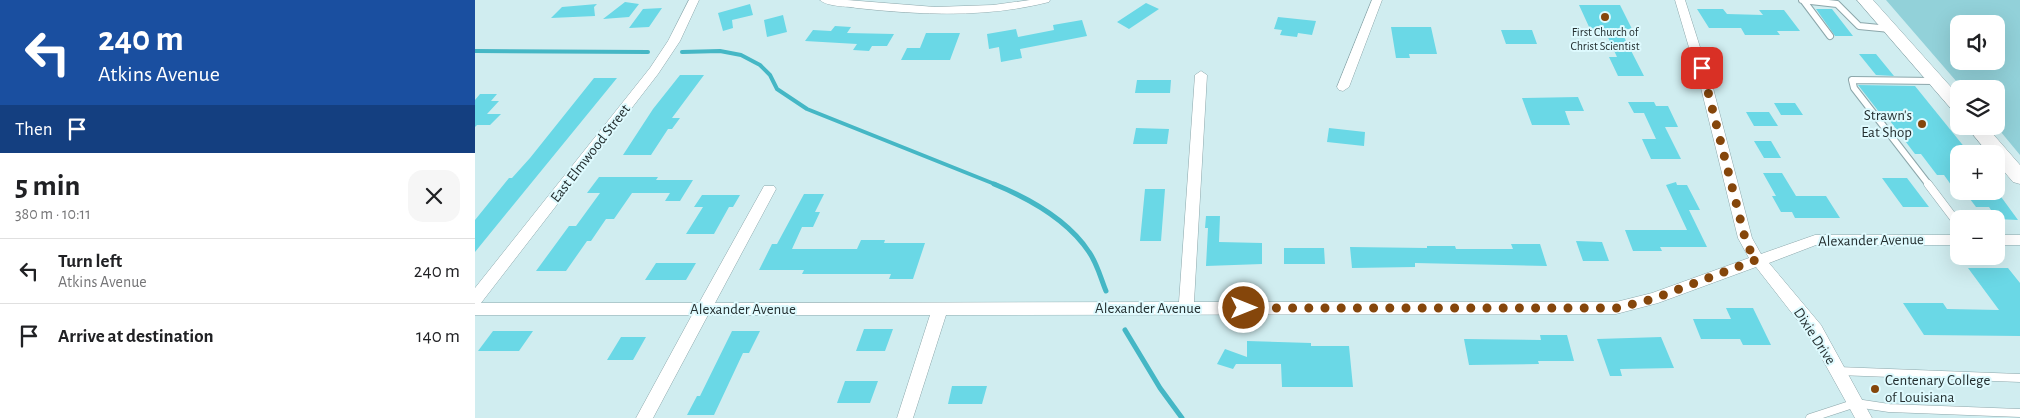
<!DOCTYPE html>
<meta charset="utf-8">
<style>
:root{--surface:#fff;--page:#f6f6f6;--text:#202124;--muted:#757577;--line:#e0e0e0}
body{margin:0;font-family:"Alegreya Sans",sans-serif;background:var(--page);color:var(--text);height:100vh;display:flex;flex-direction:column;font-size:19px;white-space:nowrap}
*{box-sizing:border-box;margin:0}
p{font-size:16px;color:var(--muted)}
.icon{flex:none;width:28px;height:28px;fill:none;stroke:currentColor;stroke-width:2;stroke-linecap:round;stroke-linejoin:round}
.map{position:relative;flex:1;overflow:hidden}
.panel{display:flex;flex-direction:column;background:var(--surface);width:475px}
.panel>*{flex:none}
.top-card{background:#1a4fa0;color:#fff;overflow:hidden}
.buttons{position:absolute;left:1475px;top:15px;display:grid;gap:10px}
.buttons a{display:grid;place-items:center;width:55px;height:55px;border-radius:10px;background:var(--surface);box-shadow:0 5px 20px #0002;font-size:25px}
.pin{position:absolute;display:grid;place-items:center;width:42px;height:42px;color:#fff;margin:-21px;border-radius:10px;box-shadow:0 2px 8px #0006}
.me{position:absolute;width:55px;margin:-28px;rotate:90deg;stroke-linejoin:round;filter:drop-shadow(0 0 4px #0008)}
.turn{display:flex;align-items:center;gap:18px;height:105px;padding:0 15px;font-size:22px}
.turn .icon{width:65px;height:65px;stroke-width:2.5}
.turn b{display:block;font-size:35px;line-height:42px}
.then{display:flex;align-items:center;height:48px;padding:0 15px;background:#0003;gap:10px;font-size:19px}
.round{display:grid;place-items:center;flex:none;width:52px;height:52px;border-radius:15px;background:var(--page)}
.summary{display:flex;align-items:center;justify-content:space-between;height:85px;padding:0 15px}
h1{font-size:30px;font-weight:700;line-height:38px}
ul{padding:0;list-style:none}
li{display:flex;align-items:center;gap:15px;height:65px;padding:0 15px;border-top:1px solid var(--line)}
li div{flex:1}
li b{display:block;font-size:19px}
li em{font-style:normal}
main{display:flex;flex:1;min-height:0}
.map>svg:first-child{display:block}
.green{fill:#92d1d9;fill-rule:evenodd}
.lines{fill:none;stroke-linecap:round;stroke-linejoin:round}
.stream-far1{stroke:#45b7c5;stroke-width:4}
.stream{stroke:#45b7c5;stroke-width:5}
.building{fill:#6ad8e6}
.lane-far1-casing{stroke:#8ca7ab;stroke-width:8}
.lane-casing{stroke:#8ca7ab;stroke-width:9}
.street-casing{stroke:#8ca7ab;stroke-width:1}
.secondary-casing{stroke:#8ca7ab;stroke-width:1}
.lane-far1{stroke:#fff;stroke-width:6}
.lane{stroke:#fff;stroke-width:8}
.street{fill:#fff;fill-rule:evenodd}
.secondary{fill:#fff;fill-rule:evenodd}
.route{stroke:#85460b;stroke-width:9;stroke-dasharray:0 16.2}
.poi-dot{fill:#85460b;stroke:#defafe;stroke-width:2}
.labels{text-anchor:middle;stroke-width:4;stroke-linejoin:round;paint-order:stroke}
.far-poi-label{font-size:12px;fill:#242f30;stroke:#defafe}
.poi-label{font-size:15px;fill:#242f30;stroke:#defafe;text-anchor:end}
.street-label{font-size:15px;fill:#242f30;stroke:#defafe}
</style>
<main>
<section class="panel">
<div class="top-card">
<div class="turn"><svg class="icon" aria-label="left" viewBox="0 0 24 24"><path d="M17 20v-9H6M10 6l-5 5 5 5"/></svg><div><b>240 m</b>Atkins Avenue</div></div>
<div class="then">Then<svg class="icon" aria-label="arrive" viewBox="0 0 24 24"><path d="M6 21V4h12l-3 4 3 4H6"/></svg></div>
</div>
<div class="summary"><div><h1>5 min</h1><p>380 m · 10:11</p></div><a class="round"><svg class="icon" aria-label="close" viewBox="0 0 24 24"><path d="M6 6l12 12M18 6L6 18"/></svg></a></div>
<ul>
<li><svg class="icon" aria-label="left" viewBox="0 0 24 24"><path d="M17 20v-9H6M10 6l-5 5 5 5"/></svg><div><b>Turn left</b><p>Atkins Avenue</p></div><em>240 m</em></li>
<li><svg class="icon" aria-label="arrive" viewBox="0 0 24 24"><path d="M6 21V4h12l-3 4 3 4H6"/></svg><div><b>Arrive at destination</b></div><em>140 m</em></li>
</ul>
</section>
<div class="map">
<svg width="1545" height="418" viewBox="0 0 1545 418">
<rect width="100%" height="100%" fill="#d0edf0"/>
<path class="green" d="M1411,0H1545V155L1521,126V89H1488ZM1484,24H1521V61H1484Z"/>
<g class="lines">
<path class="stream-far1" d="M0,51L173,52
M207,52L245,51L266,55L285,65L295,75L302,89L332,109L522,185"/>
<path class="stream" d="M519,184C553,198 593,220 614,252C622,263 626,279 631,291
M650,330L685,388L707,418"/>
</g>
<path class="building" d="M150,2L164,4L154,17L128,19Z
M671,3L684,9L654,29L642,22Z
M122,4L119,7L120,16L76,18L87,7Z
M275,4L278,15L257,20L258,28L248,31L243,13Z
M1104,5H1145L1157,29H1149L1151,33H1147L1169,76H1143L1134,57H1142L1131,33H1126L1124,29H1115Z
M187,8L174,27L154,28L168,9Z
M1222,9H1248L1252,14L1288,15L1284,10H1309L1325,31H1302L1305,35H1270L1266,28H1234Z
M1341,9H1357L1378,36H1360Z
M308,15L312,32L292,37L289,20Z
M803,17L841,21L837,35L823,33L822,37L805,35L807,30L799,29Z
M607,20L612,36L545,49L547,58L526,62L524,47L514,49L512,34L541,29L543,37L579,30L578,25Z
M360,26L376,27L372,33L419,34L412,46H397L394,51L378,50L382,44L330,41L338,30L356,31Z
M916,27H956L962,54H934L935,58H921Z
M1026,30H1057L1062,44H1031Z
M451,33H485L475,60H426L432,48H445Z
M1384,54H1401L1419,76L1401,75Z
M205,75H229L197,118H205L197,129H193L176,155H148L178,109Z
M119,78H142L0,252V220L34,178H37L55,158Z
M662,80H696L695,93H660Z
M1383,85L1440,86L1495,154H1484V196L1469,175H1462L1446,154H1440L1412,117H1408Z
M5,94H22L16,101H24L12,114H26L15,125H2L0,127V100Z
M1103,97L1109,111H1090L1095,125H1057L1047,98Z
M1153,102H1179L1181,106H1193L1203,127H1190L1206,159H1176L1167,139H1181L1169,113H1159Z
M1299,103H1320L1328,115H1306Z
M1271,112H1294L1303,126H1279Z
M661,128L694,129L692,144H658Z
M854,128L890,132L889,146L852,142Z
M1279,141H1296L1306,158H1289Z
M1288,173H1307L1321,196H1351L1365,218H1320L1317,212H1306L1297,196H1301Z
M124,177H183L181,180H218L205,201H190L195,193H157L139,219H131L116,241H112L91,271H61L94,226H101L125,193H112Z
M1407,178H1432L1454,207H1428Z
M1201,182L1202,185H1212L1225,210H1214L1232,247H1185L1187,251H1158L1150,230H1212L1191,185Z
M670,189H690L686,241H665Z
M1489,191H1519L1524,194L1543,220L1522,219L1514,207H1501Z
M329,194H349L340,212H345L338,227H327L317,249H382L386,240H410L409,243H450L438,279H414L416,274H327L329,270H284L297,244H302Z
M227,195H265L258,207H254L239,234H211L228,207H219Z
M731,216H745L744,242L787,243V264L731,266L733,228H730Z
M1101,241L1127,242L1134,261H1108Z
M1036,244H1065L1072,266L940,263V267L877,268L875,247L952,248V246H980L981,249H1038Z
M809,248H849L850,264H809Z
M181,263H221L211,280H170Z
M1493,268H1533L1545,283V336L1449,335L1428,303H1468L1472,309L1524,310Z
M1251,308H1278L1296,345H1268L1265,339H1226L1218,319H1256Z
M389,329H418L410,351H381Z
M18,331H58L44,351H3Z
M257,331H285L274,353H268L239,415H212L222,396H225Z
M1065,335H1092L1099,361H1063L1064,364L994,365L989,339L1066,340Z
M146,337H171L158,360H132Z
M1186,337L1199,368L1145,369L1147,376H1135L1122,339Z
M772,341L836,343V346H874L878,387H807L806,364H761L758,369L742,364L750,349L772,357Z
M370,381H403L395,403H362Z
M477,386H512L507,404H473Z"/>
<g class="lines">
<defs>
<path id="lane-far1" d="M1327,0L1362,4L1384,26L1415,29
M1328,0L1355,36
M1454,185L1379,88L1377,80L1460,81"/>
<path id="lane" d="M1453,184L1484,225
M1363,371L1545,378
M1335,418L1381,403L1414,408L1545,413"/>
<path id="street" d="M214,0H224L205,41L183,74L6,303H224L289,186H299L301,189L240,303L704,302L720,75L726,71L732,75L719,302H1141L1177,293L1274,258L1263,238L1226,88L1200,0H1210L1238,88L1277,238L1286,254L1340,235H1484V245H1341L1294,263L1346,325L1397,418H1380L1334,335L1281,267L1183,303L1141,314L471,315L438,418H422L455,315H233L178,418H161L217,315H0V288L175,68L193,41Z
M345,0H372L460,7L518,5L555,0H575L574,2C511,18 446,15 382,8C372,6 352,7 345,0Z
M897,0H907L874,87L868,91L864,90L862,87Z
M1521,235H1545V245H1521Z"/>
<path id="secondary" d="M1382,0H1398L1484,96V113L1478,111Z
M1491,126H1511L1545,165V184L1538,182L1521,162V154H1514Z"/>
</defs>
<use href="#lane-far1" class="lane-far1-casing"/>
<use href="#lane" class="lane-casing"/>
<use href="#street" class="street-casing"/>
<use href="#secondary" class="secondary-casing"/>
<use href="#lane-far1" class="lane-far1"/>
<use href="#lane" class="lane"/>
<use href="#street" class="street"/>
<use href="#secondary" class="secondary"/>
</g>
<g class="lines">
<path class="route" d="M769,308H1142L1178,299L1283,259L1275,250L1270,238L1227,68"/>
</g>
<g class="poi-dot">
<circle cx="1130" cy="17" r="5"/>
<circle cx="1447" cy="124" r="5"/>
<circle cx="1400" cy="389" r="5"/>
</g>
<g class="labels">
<g class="far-poi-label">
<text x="1130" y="36">First Church of<tspan x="1130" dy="14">Christ Scientist</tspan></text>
</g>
<g class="poi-label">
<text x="1437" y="120">Strawn's<tspan x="1437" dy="17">Eat Shop</tspan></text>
<text x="1410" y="385" text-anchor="start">Centenary College<tspan x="1410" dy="17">of Louisiana</tspan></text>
</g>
<g class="street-label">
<text transform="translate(115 153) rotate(-52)" y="5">East Elmwood Street</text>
<text transform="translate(1396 240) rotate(-1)" y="5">Alexander Avenue</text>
<text x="673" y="313">Alexander Avenue</text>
<text x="268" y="314">Alexander Avenue</text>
<text transform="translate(1340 336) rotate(57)" y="5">Dixie Drive</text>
</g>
</g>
</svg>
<div class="buttons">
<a><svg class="icon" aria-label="sound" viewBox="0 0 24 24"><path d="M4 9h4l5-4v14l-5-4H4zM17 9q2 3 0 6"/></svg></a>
<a><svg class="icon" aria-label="layers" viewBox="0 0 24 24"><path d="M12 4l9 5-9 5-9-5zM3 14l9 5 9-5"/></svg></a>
<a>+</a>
<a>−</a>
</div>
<div class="pin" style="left:1227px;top:68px;background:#d93025"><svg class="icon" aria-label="arrive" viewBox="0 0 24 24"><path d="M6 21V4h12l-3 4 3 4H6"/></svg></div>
<svg class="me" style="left:769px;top:308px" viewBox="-20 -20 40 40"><circle r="17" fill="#85460b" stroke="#fff" stroke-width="3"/><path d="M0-11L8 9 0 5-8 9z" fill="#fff"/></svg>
</div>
</main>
